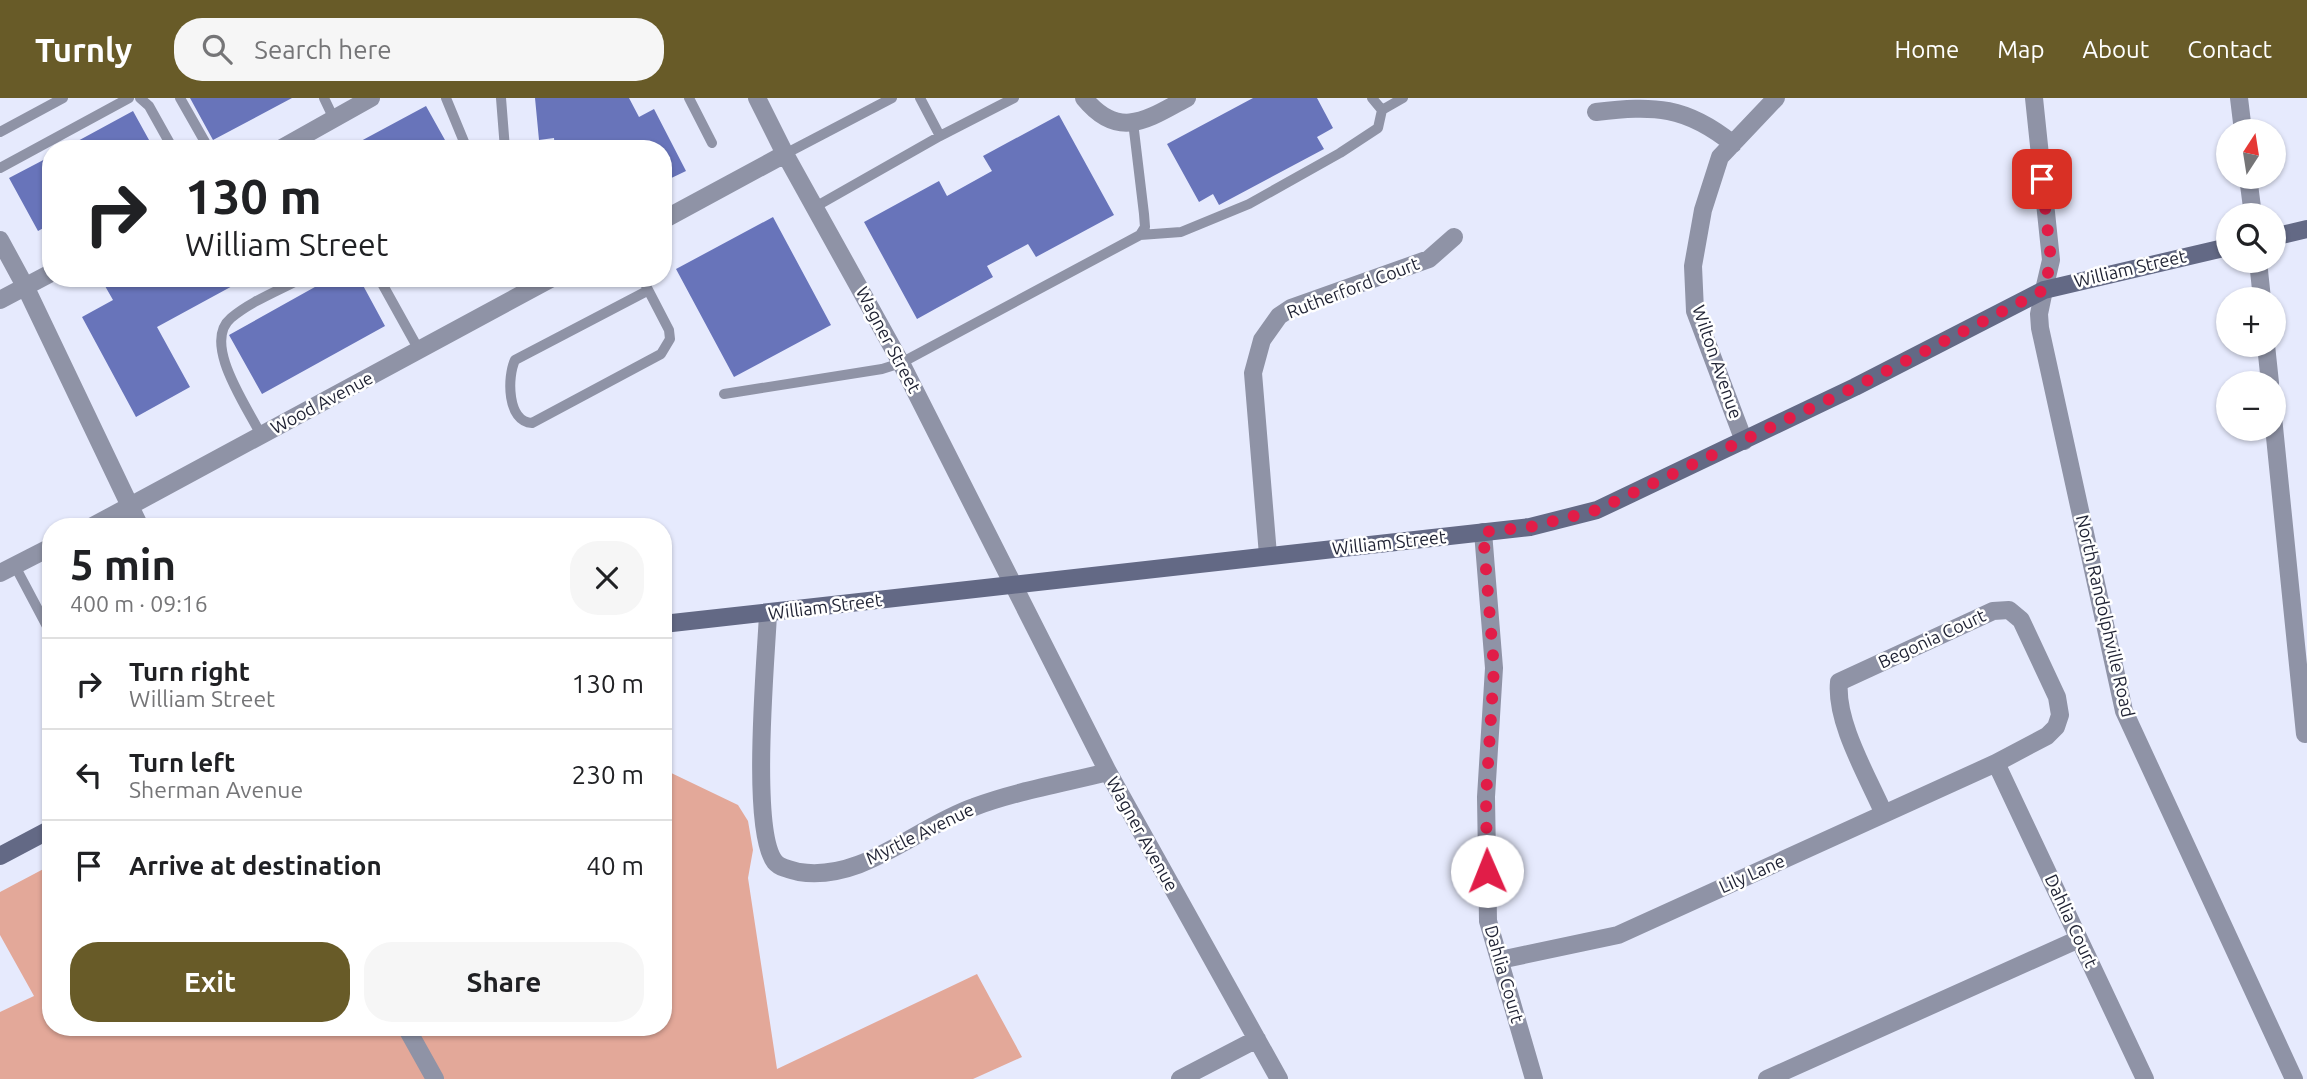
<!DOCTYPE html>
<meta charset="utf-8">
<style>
:root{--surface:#fff;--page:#f6f6f6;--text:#202124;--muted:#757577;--line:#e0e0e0;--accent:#685b28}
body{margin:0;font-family:Ubuntu,sans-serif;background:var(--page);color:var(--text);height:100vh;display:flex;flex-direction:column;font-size:26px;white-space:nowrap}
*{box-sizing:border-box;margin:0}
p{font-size:23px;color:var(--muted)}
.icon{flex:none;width:38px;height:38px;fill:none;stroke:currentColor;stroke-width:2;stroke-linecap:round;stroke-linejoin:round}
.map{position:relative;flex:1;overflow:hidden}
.panel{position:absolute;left:42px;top:420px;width:630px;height:518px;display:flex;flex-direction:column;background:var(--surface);border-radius:28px;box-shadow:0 2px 5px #0004}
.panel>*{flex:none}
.hud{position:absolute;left:42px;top:42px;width:630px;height:147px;border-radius:28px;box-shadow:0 2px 5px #0004;background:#fff;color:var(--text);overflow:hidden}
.needle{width:46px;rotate:12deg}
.tools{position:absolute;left:2216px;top:21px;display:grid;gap:14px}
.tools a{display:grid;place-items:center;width:70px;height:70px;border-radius:50%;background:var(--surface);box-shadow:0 2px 5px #0004;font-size:35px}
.pin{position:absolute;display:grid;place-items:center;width:60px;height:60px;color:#fff;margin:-30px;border-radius:14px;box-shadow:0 4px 10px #0006}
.me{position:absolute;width:77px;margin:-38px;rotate:359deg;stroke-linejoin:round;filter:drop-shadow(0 0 5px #0008)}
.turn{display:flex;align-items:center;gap:24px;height:147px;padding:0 28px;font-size:32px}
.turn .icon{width:91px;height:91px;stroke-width:2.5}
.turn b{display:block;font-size:49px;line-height:60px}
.round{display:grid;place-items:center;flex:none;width:74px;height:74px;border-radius:28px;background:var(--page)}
.overview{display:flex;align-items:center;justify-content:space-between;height:119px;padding:0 28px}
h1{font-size:42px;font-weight:700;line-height:52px}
.button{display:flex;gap:14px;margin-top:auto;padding:14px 28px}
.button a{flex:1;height:80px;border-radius:28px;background:var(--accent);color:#fff;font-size:28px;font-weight:700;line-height:80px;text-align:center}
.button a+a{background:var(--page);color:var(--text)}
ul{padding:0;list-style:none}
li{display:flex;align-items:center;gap:21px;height:91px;padding:0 28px;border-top:2px solid var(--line)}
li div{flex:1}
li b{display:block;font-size:26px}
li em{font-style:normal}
header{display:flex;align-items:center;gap:42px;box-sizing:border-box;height:98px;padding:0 35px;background:var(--accent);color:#fff}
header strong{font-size:33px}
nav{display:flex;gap:38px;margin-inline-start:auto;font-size:24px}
.search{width:490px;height:63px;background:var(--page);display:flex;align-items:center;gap:18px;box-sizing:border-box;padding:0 24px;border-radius:28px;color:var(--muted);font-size:26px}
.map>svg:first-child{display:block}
.green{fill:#e3a899}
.building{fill:#6874ba}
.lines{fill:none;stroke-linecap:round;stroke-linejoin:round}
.service{stroke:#8f93a6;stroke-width:10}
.minor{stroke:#8f93a6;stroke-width:18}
.tertiary{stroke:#8f93a6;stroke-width:18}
.secondary{stroke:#636985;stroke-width:18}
.route{stroke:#e11d48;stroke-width:12;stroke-dasharray:0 21.6}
.labels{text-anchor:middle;stroke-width:5;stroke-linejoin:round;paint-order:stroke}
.street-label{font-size:18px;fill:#1f2233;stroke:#fff}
</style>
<header>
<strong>Turnly</strong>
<div class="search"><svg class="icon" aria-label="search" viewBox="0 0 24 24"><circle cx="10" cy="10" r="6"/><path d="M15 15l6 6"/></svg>Search here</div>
<nav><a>Home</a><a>Map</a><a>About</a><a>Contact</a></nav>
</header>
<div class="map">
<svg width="2307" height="981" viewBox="0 0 2307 981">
<rect width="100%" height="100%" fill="#e6eafd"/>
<path class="green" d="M665,672L738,707L748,723L753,752L748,780L777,971L977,876L1022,959L973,981H0V914L34,898L0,837V794L51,767V929H663V674Z"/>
<path class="building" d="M190,0H292L213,42Z
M535,0H629L639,19L654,11L686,73L663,84V51H555L554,40L539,42Z
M1253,0H1317L1333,30L1317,39L1324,51L1219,107L1213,96L1199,104L1167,46Z
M426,8L450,51H346Z
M133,13L154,51H63Z
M1059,17L1114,117L1036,159L1028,146L987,168L993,179L917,221L864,124L939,83L947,98L992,73L983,58Z
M51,58V126L38,133L9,80Z
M773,119L831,227L734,279L676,171Z
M119,180H232L236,186L157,229L190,289L136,319L82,219L113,202L105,188Z
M331,180H359L385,228L262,296L229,237Z"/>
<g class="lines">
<path class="service" d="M140,0L149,8L173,51
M180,0L209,51
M324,0L334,21
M446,0L467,51
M501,0L505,51
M689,0L712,45
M920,0L940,38
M1382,12L1403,0
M0,34L63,0
M785,56L892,0
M0,70L129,0
M815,109L940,38L1014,0
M1140,137L1181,134L1249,106L1340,55L1378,30L1382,12L1372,0
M379,180L419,252
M642,180L669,232L670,241L661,256L532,325C507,324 507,279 515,262L647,193
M724,296L882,271L901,265L1140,137L1145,129L1144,116L1133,24
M261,337C248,310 201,245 231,220C251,203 280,192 302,180
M15,468L51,536"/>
<path class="minor" d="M757,0L785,56L901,265L1108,674L1279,981
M1084,0C1119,43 1148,21 1187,0
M2034,0L2051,162L2044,192
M2239,0L2243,33
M1596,14C1654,7 1686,8 1733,46
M280,51L371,0
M2248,79L2253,117
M663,122L785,56
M0,142L25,188L140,429
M2258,163L2262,201
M0,202L51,175
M2266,247L2270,285
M2273,319L2305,636
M1744,343L1695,213L1693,168L1703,112L1720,59L1776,0
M91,429L552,180
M1483,434L1494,570L1486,699L1488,823L1534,981
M1268,457L1253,275L1262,242L1279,218L1291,210L1429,161L1454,139
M0,475L51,449
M768,516C766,561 750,733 775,764C780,770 791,772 799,774C863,784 916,729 974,709C1017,693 1064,685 1108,674
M1996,665L2145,981
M1500,862L1618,837L1996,665L2047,638L2056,629L2060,617L2057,599L2021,522L2009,512L1993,513L1839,584C1835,624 1868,679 1884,716
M406,929L435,981
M1180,981L1257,941
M1767,981L2079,841"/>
<path class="tertiary" d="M2044,192L2039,216L2040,230L2124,613L2294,981"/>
<path class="secondary" d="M2273,139L2307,131
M663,526L1530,429L1597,412L1855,289L2044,192L2228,149
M0,758L51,731"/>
</g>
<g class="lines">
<path class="route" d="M1487,773L1486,699L1494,570L1483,434L1530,429L1597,412L1855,289L2044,192L2051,162L2042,81"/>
</g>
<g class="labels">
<g class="street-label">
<text transform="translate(2130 171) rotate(-13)" y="6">William Street</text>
<text transform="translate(1353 190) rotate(-21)" y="6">Rutherford Court</text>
<text transform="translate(888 242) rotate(62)" y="6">Wagner Street</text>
<text transform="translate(1717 264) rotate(71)" y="6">Wilton Avenue</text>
<text transform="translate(322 305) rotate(-28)" y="6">Wood Avenue</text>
<text transform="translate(1389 445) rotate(-6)" y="6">William Street</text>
<text transform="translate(825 509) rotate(-7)" y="6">William Street</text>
<text transform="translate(2105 518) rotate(77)" y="6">North Randolphville Road</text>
<text transform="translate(1932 541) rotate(-25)" y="6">Begonia Court</text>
<text transform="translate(920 736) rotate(-26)" y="6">Myrtle Avenue</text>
<text transform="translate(1142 736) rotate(61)" y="6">Wagner Avenue</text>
<text transform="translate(1752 776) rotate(-24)" y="6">Lily Lane</text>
<text transform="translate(2071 823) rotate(65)" y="6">Dahlia Court</text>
<text transform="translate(1504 876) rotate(74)" y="6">Dahlia Court</text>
</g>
</g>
</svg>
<div class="tools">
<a><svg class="needle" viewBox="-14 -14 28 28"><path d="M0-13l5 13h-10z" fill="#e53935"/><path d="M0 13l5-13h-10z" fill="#757577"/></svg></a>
<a><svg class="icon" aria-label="search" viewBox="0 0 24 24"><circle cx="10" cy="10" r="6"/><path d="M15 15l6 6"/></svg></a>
<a>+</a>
<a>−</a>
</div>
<div class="pin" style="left:2042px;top:81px;background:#d93025"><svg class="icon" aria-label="arrive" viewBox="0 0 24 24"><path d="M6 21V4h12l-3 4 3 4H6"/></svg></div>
<svg class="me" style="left:1487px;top:773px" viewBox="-20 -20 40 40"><circle r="19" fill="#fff"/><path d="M0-13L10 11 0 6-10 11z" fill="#e11d48"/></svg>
<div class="hud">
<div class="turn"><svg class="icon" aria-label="right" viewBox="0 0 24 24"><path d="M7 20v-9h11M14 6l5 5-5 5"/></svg><div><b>130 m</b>William Street</div></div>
</div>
<section class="panel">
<div class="overview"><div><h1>5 min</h1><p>400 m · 09:16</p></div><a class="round"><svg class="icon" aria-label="close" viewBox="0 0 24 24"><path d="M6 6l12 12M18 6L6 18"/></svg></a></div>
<ul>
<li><svg class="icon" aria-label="right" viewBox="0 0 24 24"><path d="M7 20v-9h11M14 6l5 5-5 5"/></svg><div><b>Turn right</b><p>William Street</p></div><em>130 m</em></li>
<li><svg class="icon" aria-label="left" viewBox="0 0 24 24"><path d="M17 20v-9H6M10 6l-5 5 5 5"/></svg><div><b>Turn left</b><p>Sherman Avenue</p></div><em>230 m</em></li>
<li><svg class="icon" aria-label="arrive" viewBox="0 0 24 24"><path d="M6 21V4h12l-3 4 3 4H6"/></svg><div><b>Arrive at destination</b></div><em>40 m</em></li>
</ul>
<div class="button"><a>Exit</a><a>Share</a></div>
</section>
</div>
